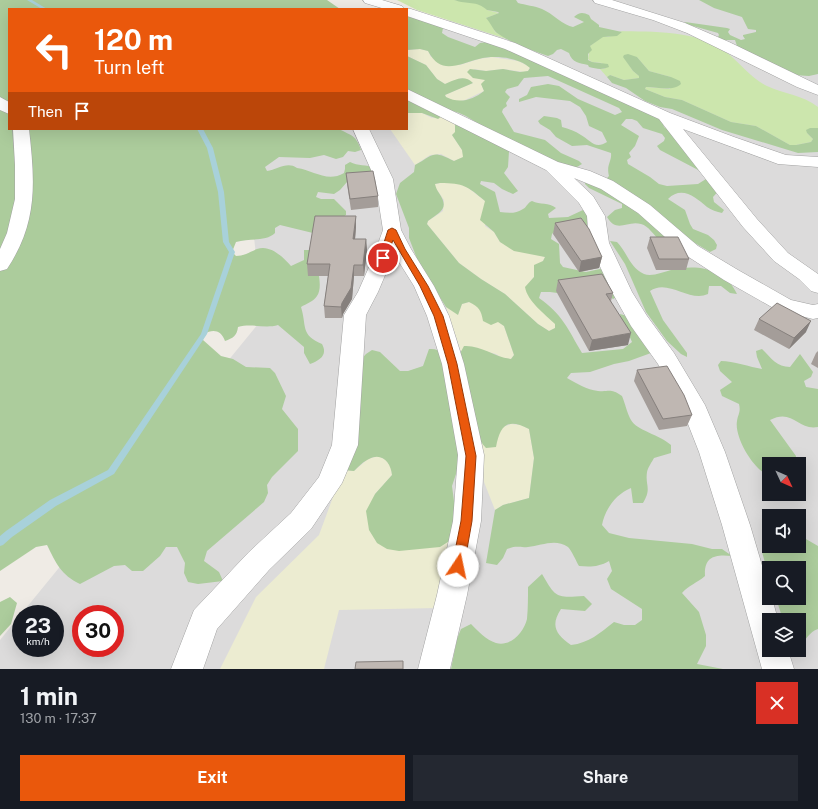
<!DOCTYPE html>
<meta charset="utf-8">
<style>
:root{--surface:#171b24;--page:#242831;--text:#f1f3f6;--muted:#9ea1a6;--accent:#ea580c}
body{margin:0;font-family:"Public Sans",sans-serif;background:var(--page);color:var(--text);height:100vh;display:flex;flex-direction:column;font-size:15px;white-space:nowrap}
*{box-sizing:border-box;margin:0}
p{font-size:13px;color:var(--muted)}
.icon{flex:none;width:22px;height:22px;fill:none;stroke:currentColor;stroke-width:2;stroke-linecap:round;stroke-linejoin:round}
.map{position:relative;height:669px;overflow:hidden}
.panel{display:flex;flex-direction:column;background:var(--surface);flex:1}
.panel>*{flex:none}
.top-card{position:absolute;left:8px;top:8px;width:400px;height:122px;border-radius:0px;box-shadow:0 4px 16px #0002;background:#ea580c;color:#fff;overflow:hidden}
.needle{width:26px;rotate:134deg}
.fabs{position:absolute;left:762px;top:457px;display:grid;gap:8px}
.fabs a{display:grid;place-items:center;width:44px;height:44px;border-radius:0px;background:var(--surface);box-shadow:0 4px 16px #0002;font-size:20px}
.speed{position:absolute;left:12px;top:605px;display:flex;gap:8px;font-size:20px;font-weight:700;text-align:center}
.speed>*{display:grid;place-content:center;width:52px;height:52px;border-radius:50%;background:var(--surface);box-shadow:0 4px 16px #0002;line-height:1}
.speed small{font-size:10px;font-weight:400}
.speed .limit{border:6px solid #d22;background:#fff;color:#111}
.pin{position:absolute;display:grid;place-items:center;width:34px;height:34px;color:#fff;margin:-17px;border:2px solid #fff;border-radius:50%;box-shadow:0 1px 4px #0007}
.me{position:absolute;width:44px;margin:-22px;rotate:11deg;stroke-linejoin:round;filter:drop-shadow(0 0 3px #0008)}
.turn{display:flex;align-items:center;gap:14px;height:84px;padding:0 20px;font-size:18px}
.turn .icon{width:52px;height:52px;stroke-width:2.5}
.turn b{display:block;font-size:28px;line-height:34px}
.then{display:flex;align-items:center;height:38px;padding:0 20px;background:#0003;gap:8px;font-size:15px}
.round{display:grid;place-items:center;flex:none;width:42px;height:42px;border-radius:0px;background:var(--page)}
.headline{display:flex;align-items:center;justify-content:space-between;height:68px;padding:0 20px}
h1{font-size:24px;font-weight:700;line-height:30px}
.action{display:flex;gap:8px;margin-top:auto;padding:8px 20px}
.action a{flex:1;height:46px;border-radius:0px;background:var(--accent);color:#fff;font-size:16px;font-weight:700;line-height:46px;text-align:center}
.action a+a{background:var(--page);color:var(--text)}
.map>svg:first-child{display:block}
.residential{fill:#dcdbdb;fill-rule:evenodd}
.farmland{fill:#ececd1}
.grass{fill:#cce6ad}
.forest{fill:#accc9c;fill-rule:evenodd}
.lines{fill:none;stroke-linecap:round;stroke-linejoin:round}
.stream{fill:#a8d1da;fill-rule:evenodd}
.minor-casing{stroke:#a2a2a2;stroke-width:1}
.minor{fill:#fff;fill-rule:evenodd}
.wall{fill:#a49d99}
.shaded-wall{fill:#86807d}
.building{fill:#bfb7b2;stroke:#86807d}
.route{fill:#ea580c;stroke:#983908}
</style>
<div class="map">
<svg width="818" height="669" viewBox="0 0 818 669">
<rect width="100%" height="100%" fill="#efebe5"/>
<path class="residential" d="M484,0H730L818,65V669H0V640L263,318L242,129H407V30L432,28L487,3ZM769,464H799V494H769ZM769,516H799V546H769ZM769,568H799V598H769ZM21,614H55V648H21ZM81,614H115V648H81ZM769,620H799V650H769Z"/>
<path class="farmland" d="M420,49L428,51L431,57L460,65L479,59L492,57L518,61L530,67L528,71L524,72L503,69L486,71L474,69L478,78L486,80L482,86L484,91L465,100L456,102L446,97L445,95L473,83L469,80L461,78L445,84L437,79L426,65L407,56V50Z
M407,113H422L432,118L442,116L455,124V133L452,135L462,150L464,157L454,161L441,154L430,155L415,165L390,129H407Z
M440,183H458L467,187L485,201V226L494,232L500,242L545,257L534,277L526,287L535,304L556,324L555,328L549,331L538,324L505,294L481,279L459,263L427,224L428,221L443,211L444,200L435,187V184Z
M469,302L478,306L504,326L514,355L511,359L502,358L496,354L465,346L461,352L446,307L458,314L462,304Z
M511,424L521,425L529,429L534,458L529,498L503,505L495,510L484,482L480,441L499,433L503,427Z
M378,456L386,460L391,467L392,475L375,494L451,540L437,608L339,610L324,669H220L256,597L319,535L343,470L354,471L368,459Z"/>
<path class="grass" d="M397,0H454L480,3L483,4L487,10L499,13L486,18L491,22L495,32L513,41L417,10Z
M619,31C652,32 697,30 725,51C739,62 752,79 767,86C784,94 803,95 818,107V128H815L807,133L813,139L811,142L796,145H790L756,126L731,122L682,100L665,97L645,89L646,87L670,89L671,77L649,71L637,57L627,62L633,71L639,76V78L624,80L610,75L607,77L600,69H605L602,63L592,62L588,59L590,46L603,36L608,37L622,32Z"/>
<path class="forest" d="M0,0H327L340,9H9V129H339C352,136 356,135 361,150L355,152L348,151L343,157L336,159L324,155L310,158L279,157L265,167L267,171C277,170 287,161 297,168C313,170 327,183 344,173L345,169V165L350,162C358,166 366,165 375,167L376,171L362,181L347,182L340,190L334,194L318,192L316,197L321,199H334L346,211V215L317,234L280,225L275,228V233C266,242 249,238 236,242L232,252L236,256C244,256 249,252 257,249C270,244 283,257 291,266L304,260V250H312C316,262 324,286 317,296C314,301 306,304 301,307C307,326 300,335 322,344C328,355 320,360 310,364L304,353V347L278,325C265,329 252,323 238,327C237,336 233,338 225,341C221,330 213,329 204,334L203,340L221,356L233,359L246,367L270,368L275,373L286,396L282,409L298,429V451L272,477L267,485L268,493L264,502L207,551L204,561L219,572L223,581L198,584L188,582L184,573L185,563L177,547H166L160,556L143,571H132L125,565L114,566L80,584C61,575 56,563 47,545L36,547L0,571Z
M454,0H516L518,3C525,5 535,6 542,9C552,13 564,26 573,27L584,22L574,17C579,12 583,12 589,15L591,19L599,25V27L622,32L617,36L603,37L590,46L592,50L588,54V60L592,62L608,64L609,67C602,70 597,69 589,67L588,65C580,63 572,63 569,53L561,49L557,50L553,54L548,56C531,50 511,43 497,33C494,31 490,22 486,18L499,13L498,12L487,10C476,0 468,5 454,0Z
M699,0H818V74L809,76L794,75L737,46L735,40H722L718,37L719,35L718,33L686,24L685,22L727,28L730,29L728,32L730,35L741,40L745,39L743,36V35L756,32V30L748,29L742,17L714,8Z
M407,14L443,28L442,33L448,37L475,47L480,43L487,42L497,44L657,116L663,123L664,127L679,137L702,172L660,150L657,146L664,141L665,138L662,134L643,128L637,121L632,119H626L621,125L639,136L635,146L629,153L631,157L627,160L628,164L650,177L659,184L667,186L698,184L706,179L722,187L713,197L714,202L724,210L722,213C717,212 711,210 707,207C696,198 682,185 668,199L685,210L690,224L693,229L708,235L714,240L717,245L716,249L710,252L683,236L644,201L638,202L667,237L660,240C653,235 649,226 641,224C627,220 617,234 607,217L615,210L622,208V204L589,188L585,184V180L606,179L609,176C606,164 612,162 611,153L587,145L572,146L556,137L550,130L540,124L538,121L544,116L557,118L561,120L562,127C569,129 575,131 581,135C590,140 595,150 607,142L602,132L589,126L586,116L580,107L570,101L536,97L519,102V99L527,95L531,87L548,84L559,86L578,99L615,115L622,112L619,108L548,76L524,78L518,86L507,89L505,92L510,97L506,103L507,106L503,109L502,112L514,132L545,140L561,153L579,161L582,164C580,165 579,166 577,167C563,169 510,143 497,136C482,127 463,110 445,110L442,116L438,119L422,113H407V56L426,65L437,79L445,84C455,80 464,74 473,83L445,95L446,97C459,104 473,100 484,91L481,84L485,80L473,78L467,72L470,69L486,71L503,69L520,72L528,71L530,68C518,57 494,55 479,59C458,64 441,76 428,51L420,49L407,50Z
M628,54L637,57L649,71L671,77L680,81L681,84C672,92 658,87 646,87L645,89L665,97L682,100L731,122L756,126L790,145H796L811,142L813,139L807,133L806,130L810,128H818V152L798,153L722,130L672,109L660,107L645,101L626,88L612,83L607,77L610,75L624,80L639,78V76L633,71L623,57L624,55Z
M455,124L509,151L508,167L504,173L518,191L513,194L502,189L494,183L481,181L480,184L495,192L500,212C508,213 516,214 523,209C527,207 527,203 532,201C540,205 549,202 556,208L548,214L549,218L568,217L583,210L590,212L595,229L555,231L552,234L551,239L559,244L560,263L563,267L586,272L600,269L607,270L618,296L613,299L602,291L565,294L550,292H541L539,298C562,314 568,329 582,353L623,349L632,342C629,334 620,320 620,314L627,316L651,353L629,361L614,364L590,372L571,373L567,378C576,383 587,390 598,391C610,392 610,388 622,396C625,403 627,413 631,420C636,430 660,435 671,445V453L654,458C652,462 648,467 647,472C645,486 652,488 643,503H633L631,488C616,494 605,509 602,525L609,533L629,538L692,544L712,549H722L732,556C714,554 704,557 705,576C697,583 689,585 682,593L699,612L706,635V646L697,664L723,669H451L457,639L461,629L471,624C478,631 486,640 496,643C511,647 524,632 527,619C528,608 528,597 528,587L542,574C556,598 556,598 584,596L592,604L585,611L561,609C550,626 556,634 571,645C589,643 600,633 614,622L624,625H635L642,620V609L611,589L607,579L612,571L609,561C599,567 590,567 579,566C576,561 572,551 568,547C555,538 541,546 528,547C519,548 518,545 507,549L503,558L497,565L486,563L495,510L503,505L529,498L534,458L529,429C507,417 500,426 496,447L486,448C470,430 478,418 471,400L460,447L457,471L452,486L457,524L451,540L440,547L399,551L387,549L377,543L369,530L366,511L375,494L392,475C391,463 382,452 369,459C364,461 358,467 354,471L343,470L357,364L366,354L372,350L380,352L400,371H408L423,366L429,349C440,348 447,356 458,357L464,346C481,345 494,357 511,359L514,355L504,326L498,322L491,325L483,321C481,310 479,307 469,302L462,304L458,315L446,307L419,264L409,238V228L396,194L400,183L414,172L415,165C435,154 432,150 454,161L463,157L462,150L452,135L455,132ZM440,183C464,183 467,186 485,201L480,220L494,232L500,242L514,251L545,257L543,261L534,265V277L525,287C527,301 546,315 555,324V328L549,331L538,324L505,294L481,279L459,263L427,224L428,221C440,212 450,209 439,193C437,190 436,188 435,184Z
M610,241L617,242C627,252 630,268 644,274C652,277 663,272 671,270C697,264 725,268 737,294L730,293L721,286H709L708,294C705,295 702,296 699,296C683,296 665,280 650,291L663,320L687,353V357L681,354L667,341L646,312L625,264Z
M762,349C771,358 777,367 790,367L800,354L813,372L811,377L804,381L806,387L818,389V427C798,431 793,408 770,420L796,456L795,464H769V475C754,471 734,437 737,421C738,414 741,412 739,404L722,396L720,390L732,382L720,371L718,365L721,361C733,361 750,367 762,369L757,357L756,351Z
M769,533V546H799V535L818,546V629C809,632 806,640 799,647V620H783L776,598H799V568H769V577L762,552Z
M10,597L17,603L11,624L0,636V602Z"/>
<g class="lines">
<path class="stream" d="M27,0H32L47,9H42Z
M197,129H203L213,148L224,192L229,242L235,252L207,334L114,474L56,506L12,537L3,545L0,546V536L6,531L50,500L108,470L201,334L229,252L223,242L218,192L207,148Z"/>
<defs>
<path id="minor" d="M363,0H382L402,6L404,9H411L515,43L670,113L734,137L786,155L818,157V167L778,164L683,129L757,219L788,253L818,274V293L811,291L799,279L774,261L743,227L659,119L505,49L407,16V9H385L365,3Z
M593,0H612L685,23L729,42L818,85V95L797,87L687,33L653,20L595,3Z
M407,89L558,162L590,171L613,181L650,205L698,246L738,270L791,300L813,305L818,304V318L813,319L777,310L724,280L684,254L638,213L601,189L574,178L593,196L605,216L609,243L632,292L647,316L674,353L705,405L725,452L750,525L769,589V598H772L778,620H769V650H788L794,669H762L722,525L699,452L681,406L658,364L631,326L612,292L589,243L587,216L579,203L546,170L407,100Z
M0,97L9,102V114L0,110Z
M13,129H29C35,183 38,222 7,269L0,271V249L7,233L15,199V165Z
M353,129H369L393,179L401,230L411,249L434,286L449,316L464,364L484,455L481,521L467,595L450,669H418L437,595L453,521L458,455L442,364L427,316L414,286L394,254L378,292L366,315L358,445L342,483L311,529L269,570L217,629L203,669H171L194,610L249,552L291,513L319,477L332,445L344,315L358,292L373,258L383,230L375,179Z"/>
</defs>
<use href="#minor" class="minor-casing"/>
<use href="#minor" class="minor"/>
</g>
<path class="wall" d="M346,173L378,196V207L351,210L347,184Z
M356,216V227L355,239H366L367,250L364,276H354L352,299L343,314L342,318H325L324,306L328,276H308L307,264Z
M555,223L602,257L599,268L579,272L553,234Z
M650,237L689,259L686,270H656L647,248Z
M558,280L613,293L611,301L628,345L589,351L556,291Z
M759,319L806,332L789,349L754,330Z
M818,351V368L811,364L816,353Z
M637,370L692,415L687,426L659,430L634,381Z"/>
<path class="shaded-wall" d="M356,216V227L354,251L353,239Z
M366,239L367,250L364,276L363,265Z
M602,257L599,268L579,272L581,261Z
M354,265V276L352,299L343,314L342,318L341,307L342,303Z
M811,321L806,332L789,349L794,338Z
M631,333L628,345L589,351L592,340Z"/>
<path class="building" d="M373,171L378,196L350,199L346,173Z
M315,216H356L353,239H366L363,265H354L351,288L342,303L341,307L324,306L330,264H307Z
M581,218L589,229L602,257L581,261L555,223Z
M650,237H678L689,259H659Z
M602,274L613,293L606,294L631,333L592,340L558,280Z
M777,303L811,321L794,338L759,319Z
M667,366L684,395L692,415L663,419L637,370Z
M403,661V669H355L356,662Z"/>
<path class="route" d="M392,228L396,230L405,249L428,286L443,316L457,364L476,456L472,521L464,566L462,569L458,571L454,569L452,566L461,521L466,456L448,364L434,316L420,286L393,240L386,259L383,260L379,258L388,230Z"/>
</svg>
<div class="fabs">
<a><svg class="needle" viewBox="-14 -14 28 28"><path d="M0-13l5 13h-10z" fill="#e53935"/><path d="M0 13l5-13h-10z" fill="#9ea1a6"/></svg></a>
<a><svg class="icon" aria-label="sound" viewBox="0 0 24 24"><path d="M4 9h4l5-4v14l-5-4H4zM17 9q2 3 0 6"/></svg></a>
<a><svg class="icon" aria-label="search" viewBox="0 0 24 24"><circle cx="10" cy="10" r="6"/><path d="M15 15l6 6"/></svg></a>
<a><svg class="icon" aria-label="layers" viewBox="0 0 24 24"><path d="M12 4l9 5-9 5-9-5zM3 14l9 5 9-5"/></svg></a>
</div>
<div class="speed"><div>23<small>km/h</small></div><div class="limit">30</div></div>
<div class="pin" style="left:383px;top:258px;background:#d93025"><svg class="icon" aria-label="arrive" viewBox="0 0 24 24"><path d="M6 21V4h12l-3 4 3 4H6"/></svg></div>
<svg class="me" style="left:458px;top:566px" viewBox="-20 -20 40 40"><circle r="19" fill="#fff"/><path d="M0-13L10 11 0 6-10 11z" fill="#ea580c"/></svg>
<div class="top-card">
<div class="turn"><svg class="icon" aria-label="left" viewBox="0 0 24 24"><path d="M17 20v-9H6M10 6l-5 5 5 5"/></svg><div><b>120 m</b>Turn left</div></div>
<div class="then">Then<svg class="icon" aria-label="arrive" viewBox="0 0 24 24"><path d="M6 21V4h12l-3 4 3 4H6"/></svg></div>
</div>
</div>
<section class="panel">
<div class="headline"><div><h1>1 min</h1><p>130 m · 17:37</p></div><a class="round" style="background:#d93025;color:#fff"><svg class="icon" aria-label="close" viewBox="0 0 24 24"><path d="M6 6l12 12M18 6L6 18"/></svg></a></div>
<div class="action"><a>Exit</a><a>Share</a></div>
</section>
